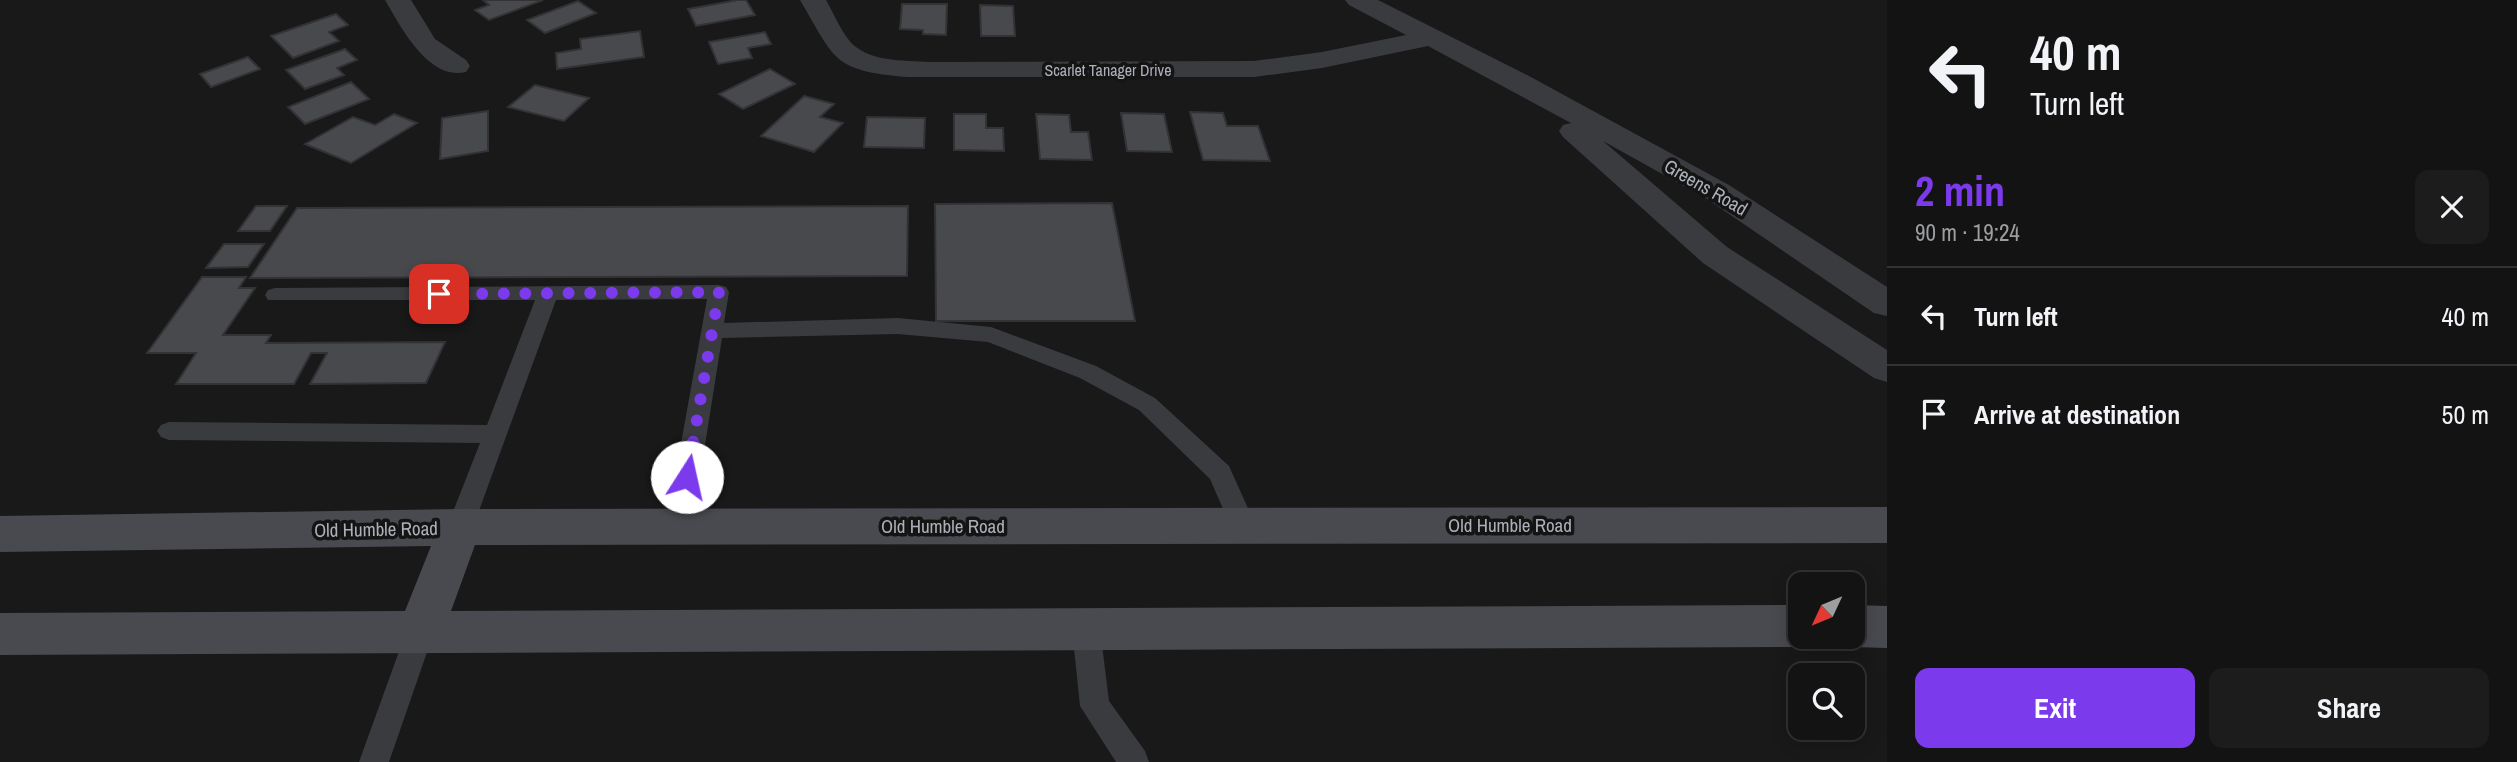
<!DOCTYPE html>
<meta charset="utf-8">
<style>
:root{--surface:#131314;--page:#1c1c1d;--text:#f1f3f6;--muted:#9d9ea0;--line:#323234;--accent:#7c3aed}
body{margin:0;font-family:"Archivo Narrow",sans-serif;background:var(--page);color:var(--text);height:100vh;display:flex;flex-direction:column;font-size:26px;white-space:nowrap}
*{box-sizing:border-box;margin:0}
p{font-size:23px;color:var(--muted)}
.icon{flex:none;width:38px;height:38px;fill:none;stroke:currentColor;stroke-width:2;stroke-linecap:round;stroke-linejoin:round}
.map{position:relative;flex:1;overflow:hidden}
.drawer{display:flex;flex-direction:column;background:var(--surface);width:630px}
.drawer>*{flex:none}
.guide{background:#131314;color:var(--text);overflow:hidden}
.needle{width:46px;rotate:226deg}
.buttons{position:absolute;left:1788px;top:572px;display:grid;gap:14px}
.buttons a{display:grid;place-items:center;width:77px;height:77px;border-radius:14px;background:var(--surface);box-shadow:0 4px 18px #0003,0 0 0 2px var(--line);font-size:35px}
.pin{position:absolute;display:grid;place-items:center;width:60px;height:60px;color:#fff;margin:-30px;border-radius:14px;box-shadow:0 4px 10px #0006}
.me{position:absolute;width:77px;margin:-38px;rotate:10deg;stroke-linejoin:round;filter:drop-shadow(0 0 5px #0008)}
.turn{display:flex;align-items:center;gap:24px;height:147px;padding:0 28px;font-size:32px}
.turn .icon{width:91px;height:91px;stroke-width:2.5}
.turn b{display:block;font-size:49px;line-height:60px}
.round{display:grid;place-items:center;flex:none;width:74px;height:74px;border-radius:14px;background:var(--page)}
.overview{display:flex;align-items:center;justify-content:space-between;height:119px;padding:0 28px}
h1{font-size:42px;font-weight:700;line-height:52px;color:var(--accent)}
.action{display:flex;gap:14px;margin-top:auto;padding:14px 28px}
.action a{flex:1;height:80px;border-radius:14px;background:var(--accent);color:#fff;font-size:28px;font-weight:700;line-height:80px;text-align:center}
.action a+a{background:var(--page);color:var(--text)}
ul{padding:0;list-style:none}
li{display:flex;align-items:center;gap:21px;height:98px;padding:0 28px;border-top:2px solid var(--line)}
li div{flex:1}
li b{display:block;font-size:26px}
li em{font-style:normal}
main{display:flex;flex:1;min-height:0}
.map>svg:first-child{display:block}
.building{fill:#48494c;stroke:#333336;stroke-width:2}
.lines{fill:none;stroke-linecap:round;stroke-linejoin:round}
.lane{fill:#3a3b3f;fill-rule:evenodd}
.street{fill:#3a3b3f;fill-rule:evenodd}
.secondary{fill:#484a4f;fill-rule:evenodd}
.route{stroke:#7c3aed;stroke-width:12;stroke-dasharray:0 21.6}
.labels{text-anchor:middle;stroke-width:7;stroke-linejoin:round;paint-order:stroke}
.far-street-label{font-size:16px;fill:#adb0b8;stroke:#141415}
.street-label{font-size:19px;fill:#adb0b8;stroke:#141415}
</style>
<main>
<div class="map">
<svg width="1887" height="762" viewBox="0 0 1887 762">
<rect width="100%" height="100%" fill="#19191a"/>
<path class="building" d="M483,0H543L489,20L475,10L489,5Z
M738,0H746L755,15L696,26L688,9Z
M578,1L596,13L545,33L527,20Z
M902,4H947L946,35L923,34V30L900,29Z
M980,5L1013,6L1015,36H981Z
M336,14L348,25L329,32L339,41L293,58L271,36Z
M640,31L644,57L557,69L556,53L581,49L580,39Z
M765,32L771,44L748,48L752,58L718,64L709,42Z
M345,49L357,60L337,68L344,75L305,89L286,70Z
M248,57L260,69L211,87L200,74Z
M770,69L795,84L743,109L719,94Z
M351,82L369,99L305,124L288,107Z
M535,85L589,98L564,121L508,107Z
M804,96L834,104L820,117L843,123L814,152L761,136Z
M488,111V151L440,159L442,118Z
M1190,112L1223,113L1227,126H1258L1270,161L1203,160Z
M1121,113L1164,114L1172,152L1127,151Z
M394,114L417,123L351,163L305,144L353,117L375,125Z
M954,114H986V128H1003L1004,151L954,150Z
M1036,114L1069,115L1071,132H1088L1092,160L1040,159Z
M867,117L925,118L924,148L864,147Z
M1112,203L1135,321H936L935,204Z
M256,206H287L270,231H238Z
M908,206L907,276L250,278L297,208Z
M224,244H264L248,267L206,268Z
M202,277H246L239,288H255L223,335H271L266,343L445,342L426,383L310,384L327,353H311L294,384H176L196,353H147Z"/>
<g class="lines">
<path class="lane" d="M719,285L726,287L729,292L724,323L898,318L991,327L1096,366L1155,398L1229,466L1256,526L1252,534L1243,537L1234,534L1210,479L1139,410L1080,378L988,342L898,334L722,338L692,527L688,535L679,538L670,535L666,527L707,299L556,300L473,527L469,535L460,538L451,535L447,527L480,443L169,440L161,437L157,431L161,425L169,422L487,425L535,300H268L265,295L268,290L275,288Z
M1086,617L1096,620L1100,629L1109,701L1145,751L1149,762H1116L1080,706L1072,629L1076,620Z
M420,619L430,623L434,632L389,762H359L406,632L410,623Z"/>
<path class="street" d="M385,0H411L435,39L466,60L470,66L466,72C428,81 401,27 385,0Z
M800,0H826C833,12 839,27 848,39C866,63 904,60 931,62L1254,61L1322,52L1406,35L1349,5L1345,0H1378L1529,76L1729,185L1887,287V316L1874,313L1707,199L1603,141L1727,247L1887,350V382L1874,378L1703,263L1563,137L1559,131L1563,125L1571,123L1428,46L1322,68L1254,77H907C832,71 835,59 800,0Z"/>
<path class="secondary" d="M1887,507V543L475,545L451,611L1801,605V637H1819L1818,641L1801,647L0,655V613L405,611L431,546L0,552V516L460,509Z
M1853,605L1887,606V648L1853,647L1836,641L1835,637H1853Z"/>
</g>
<g class="lines">
<path class="route" d="M439,294L719,292L687,477"/>
</g>
<g class="labels">
<g class="far-street-label">
<text x="1108" y="76">Scarlet Tanager Drive</text>
</g>
<g class="street-label">
<text transform="translate(1706 187) rotate(30)" y="7">Greens Road</text>
<text x="1510" y="532">Old Humble Road</text>
<text x="943" y="533">Old Humble Road</text>
<text transform="translate(376 529) rotate(-1)" y="7">Old Humble Road</text>
</g>
</g>
</svg>
<div class="buttons">
<a><svg class="needle" viewBox="-14 -14 28 28"><path d="M0-13l5 13h-10z" fill="#e53935"/><path d="M0 13l5-13h-10z" fill="#9d9ea0"/></svg></a>
<a><svg class="icon" aria-label="search" viewBox="0 0 24 24"><circle cx="10" cy="10" r="6"/><path d="M15 15l6 6"/></svg></a>
</div>
<div class="pin" style="left:439px;top:294px;background:#d93025"><svg class="icon" aria-label="arrive" viewBox="0 0 24 24"><path d="M6 21V4h12l-3 4 3 4H6"/></svg></div>
<svg class="me" style="left:687px;top:477px" viewBox="-20 -20 40 40"><circle r="19" fill="#fff"/><path d="M0-13L10 11 0 6-10 11z" fill="#7c3aed"/></svg>
</div>
<section class="drawer">
<div class="guide">
<div class="turn"><svg class="icon" aria-label="left" viewBox="0 0 24 24"><path d="M17 20v-9H6M10 6l-5 5 5 5"/></svg><div><b>40 m</b>Turn left</div></div>
</div>
<div class="overview"><div><h1>2 min</h1><p>90 m · 19:24</p></div><a class="round"><svg class="icon" aria-label="close" viewBox="0 0 24 24"><path d="M6 6l12 12M18 6L6 18"/></svg></a></div>
<ul>
<li><svg class="icon" aria-label="left" viewBox="0 0 24 24"><path d="M17 20v-9H6M10 6l-5 5 5 5"/></svg><div><b>Turn left</b></div><em>40 m</em></li>
<li><svg class="icon" aria-label="arrive" viewBox="0 0 24 24"><path d="M6 21V4h12l-3 4 3 4H6"/></svg><div><b>Arrive at destination</b></div><em>50 m</em></li>
</ul>
<div class="action"><a>Exit</a><a>Share</a></div>
</section>
</main>
